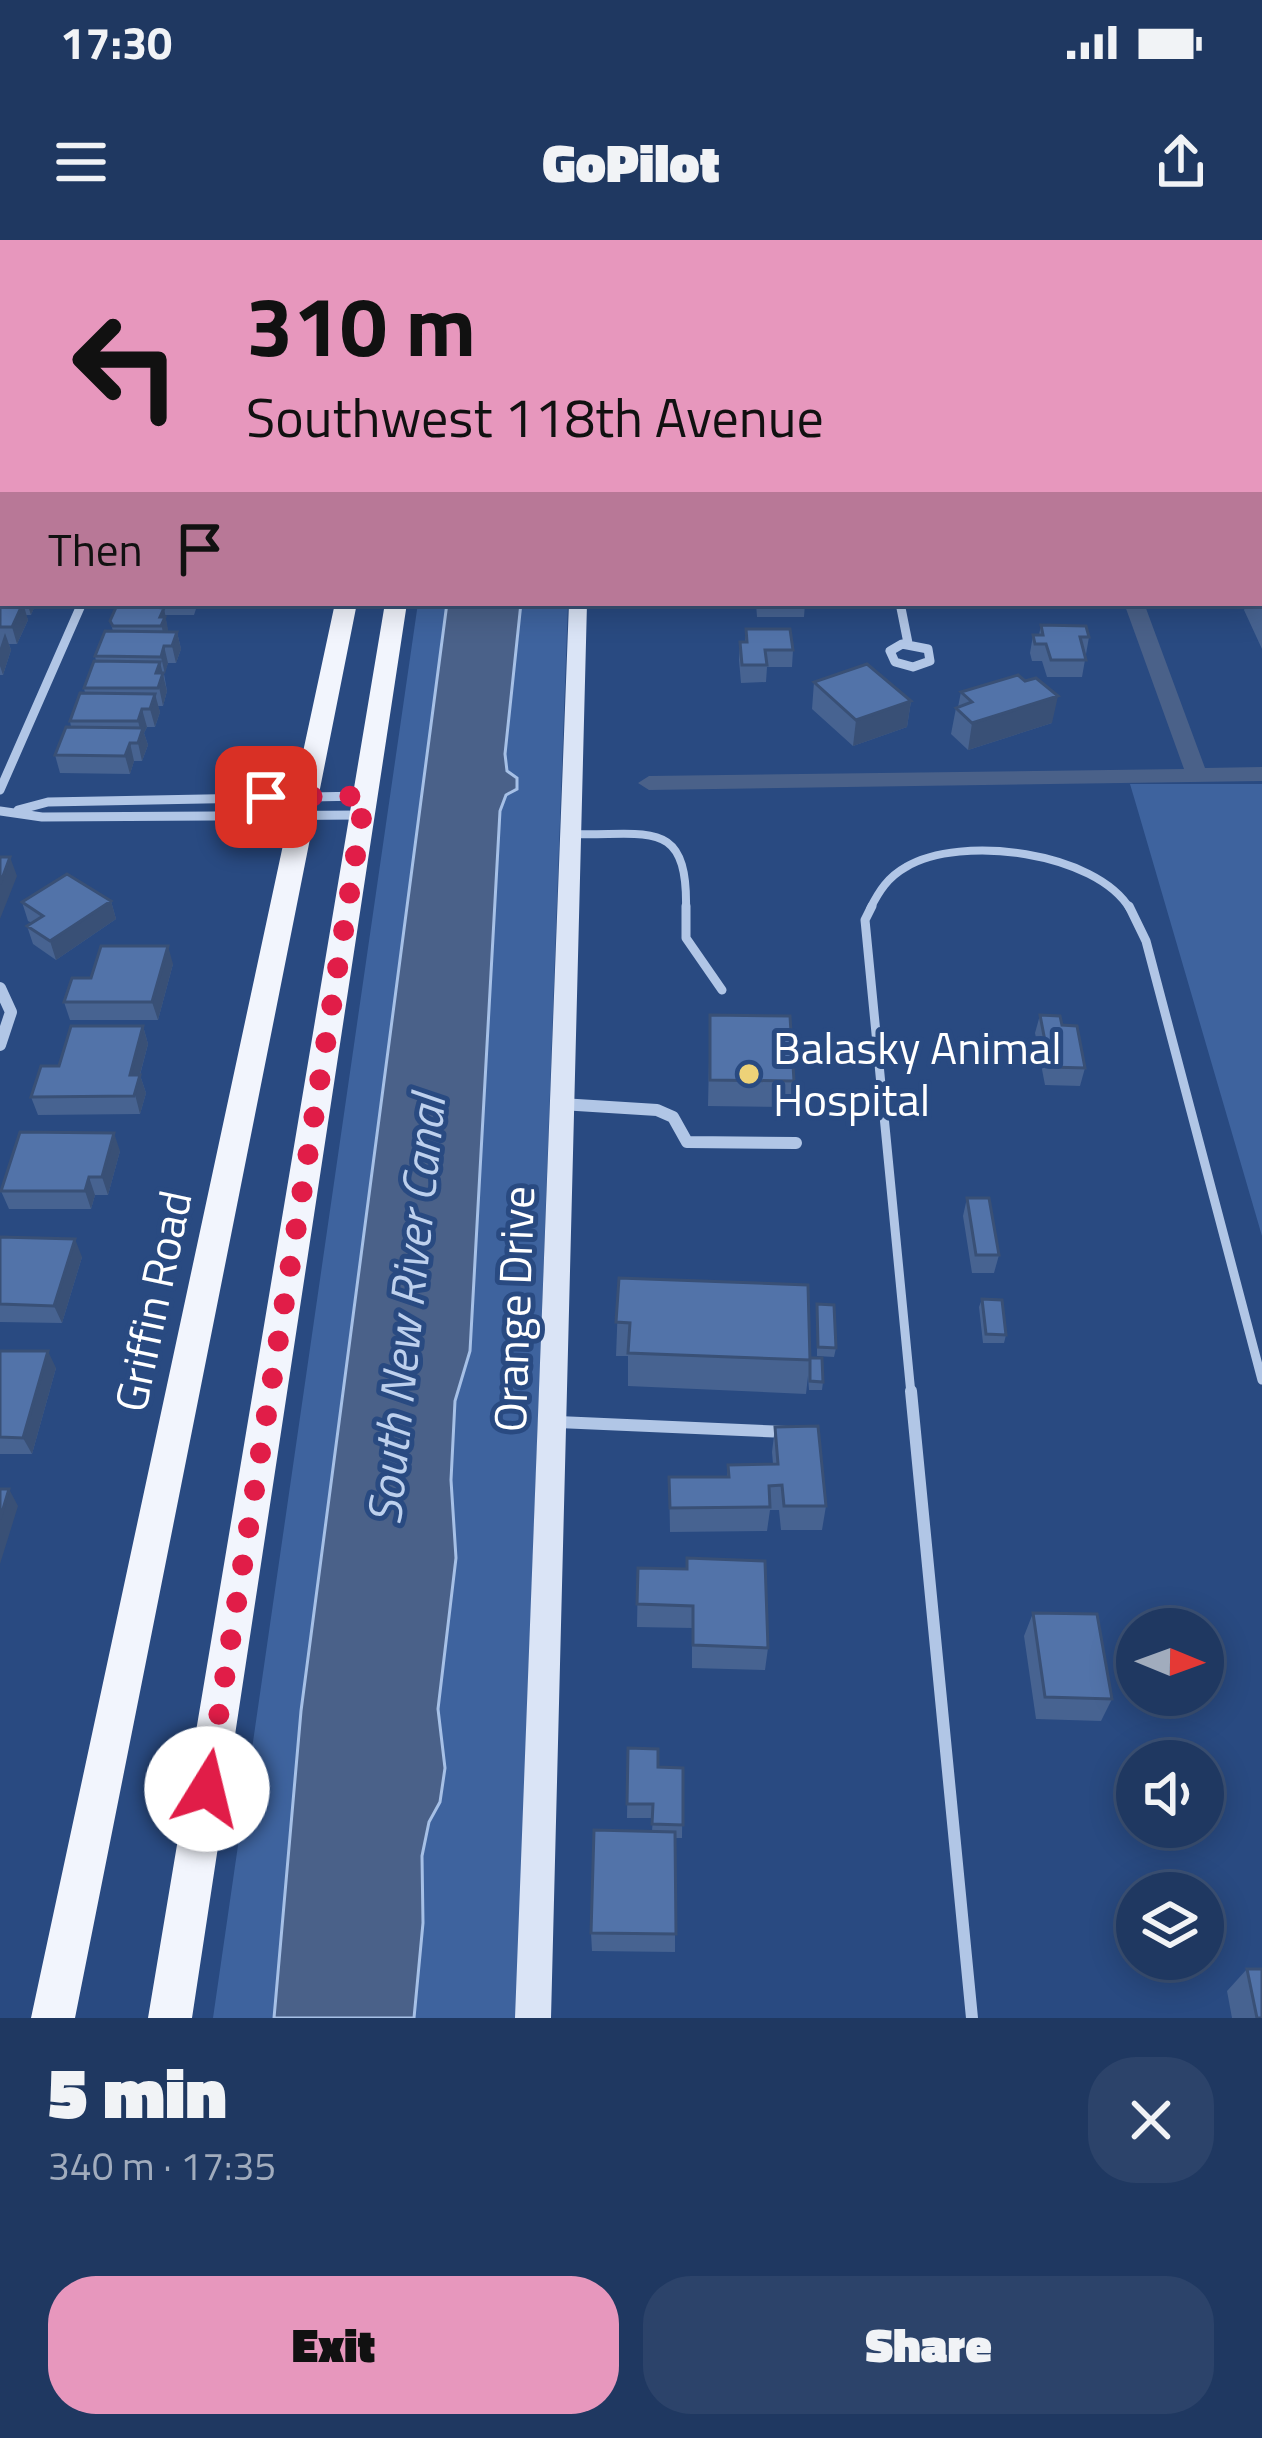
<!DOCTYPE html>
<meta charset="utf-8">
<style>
:root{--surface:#1f3861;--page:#2c436a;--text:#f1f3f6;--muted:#a1acbd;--line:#3c5276;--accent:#e797bd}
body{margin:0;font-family:"Titillium Web",sans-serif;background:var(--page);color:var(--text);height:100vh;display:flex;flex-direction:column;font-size:45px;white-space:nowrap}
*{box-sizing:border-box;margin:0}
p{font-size:39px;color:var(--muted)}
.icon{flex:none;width:66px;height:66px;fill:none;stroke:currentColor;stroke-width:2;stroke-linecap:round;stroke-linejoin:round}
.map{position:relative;height:1778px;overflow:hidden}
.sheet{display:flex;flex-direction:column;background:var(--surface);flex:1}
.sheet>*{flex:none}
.banner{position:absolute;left:0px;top:0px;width:1263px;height:366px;box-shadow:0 6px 30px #0003,0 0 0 3px var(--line);background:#e797bd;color:#111;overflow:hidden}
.needle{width:78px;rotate:91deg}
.buttons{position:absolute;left:1116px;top:1368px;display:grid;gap:24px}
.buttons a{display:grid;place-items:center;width:108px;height:108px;border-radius:50%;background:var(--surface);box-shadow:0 6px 30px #0003,0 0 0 3px var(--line);font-size:60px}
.pin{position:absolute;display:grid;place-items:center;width:102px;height:102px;color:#fff;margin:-51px;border-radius:24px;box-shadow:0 6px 18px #0006}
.me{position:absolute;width:132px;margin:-66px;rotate:9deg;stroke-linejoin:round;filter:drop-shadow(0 0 9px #0008)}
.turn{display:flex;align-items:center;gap:42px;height:252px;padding:0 48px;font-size:54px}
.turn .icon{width:156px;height:156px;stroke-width:2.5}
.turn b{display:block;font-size:84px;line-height:102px}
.then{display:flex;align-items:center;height:114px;padding:0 48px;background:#0003;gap:24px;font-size:45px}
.round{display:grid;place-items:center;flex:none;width:126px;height:126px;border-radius:48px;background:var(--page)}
.summary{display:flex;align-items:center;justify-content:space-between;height:204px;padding:0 48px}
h1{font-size:72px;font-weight:800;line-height:90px}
.primary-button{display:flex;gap:24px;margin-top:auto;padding:24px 48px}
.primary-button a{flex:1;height:138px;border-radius:48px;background:var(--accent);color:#111;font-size:48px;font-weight:800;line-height:138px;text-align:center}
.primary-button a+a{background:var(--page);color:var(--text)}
.status{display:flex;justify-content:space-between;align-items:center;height:84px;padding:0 60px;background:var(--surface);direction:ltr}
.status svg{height:33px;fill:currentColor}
header{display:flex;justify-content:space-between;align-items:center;height:156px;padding:0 48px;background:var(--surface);font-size:54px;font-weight:800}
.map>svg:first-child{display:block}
.green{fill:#3e639e}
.water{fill:#4a6189;stroke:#a6c0e6;stroke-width:3}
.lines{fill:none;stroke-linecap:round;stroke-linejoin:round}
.canal{fill:#4a6189;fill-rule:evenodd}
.lane-far2{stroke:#b1c6e6;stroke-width:8}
.lane-far1{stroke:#b1c6e6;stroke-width:9}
.lane{stroke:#b1c6e6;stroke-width:12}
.street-far1{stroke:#b1c6e6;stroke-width:9}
.street{stroke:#b1c6e6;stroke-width:12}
.secondary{fill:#dae4f6;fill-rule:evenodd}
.primary{fill:#f2f5fd;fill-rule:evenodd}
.wall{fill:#476391}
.shaded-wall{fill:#395076}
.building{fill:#5273a9;stroke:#395076;stroke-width:3}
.route{stroke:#e11d48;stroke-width:21;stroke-dasharray:0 37.8}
.poi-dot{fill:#edd278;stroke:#294a81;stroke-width:4.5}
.labels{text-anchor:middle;stroke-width:10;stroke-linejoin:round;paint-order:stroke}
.poi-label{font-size:45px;fill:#fff;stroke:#294a81;text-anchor:start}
.street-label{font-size:45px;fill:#fff;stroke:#294a81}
.water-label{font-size:48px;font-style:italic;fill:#bdd0ed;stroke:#294a81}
</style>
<div class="status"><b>17:30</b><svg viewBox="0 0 49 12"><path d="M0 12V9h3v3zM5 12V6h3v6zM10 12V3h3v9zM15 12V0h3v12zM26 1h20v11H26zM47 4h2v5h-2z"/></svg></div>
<header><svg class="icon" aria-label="menu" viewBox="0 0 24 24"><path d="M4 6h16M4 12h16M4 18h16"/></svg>GoPilot<svg class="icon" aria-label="share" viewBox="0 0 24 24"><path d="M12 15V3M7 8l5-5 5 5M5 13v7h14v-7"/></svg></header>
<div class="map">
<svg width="1262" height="1778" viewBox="0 0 1262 1778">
<rect width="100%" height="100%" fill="#294a81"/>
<path class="green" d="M418,363H568L516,1778H213Z
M1130,544H1262V996L1138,571Z"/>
<path class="water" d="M447,363H521L505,514L507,531L517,538V549L506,555L500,571L470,1111L455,1161L451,1240L456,1318L438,1469L445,1528L440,1562L429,1582L422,1616L423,1683L414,1778H274L301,1471Z"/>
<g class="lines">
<path class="canal" d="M1260,40H1262V48H1260Z
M0,52H3V62H0Z
M1124,363H1144L1205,528L1262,527V541L649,550L638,543L649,536L1184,529Z"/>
<path class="lane-far2" d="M570,594C646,597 688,575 686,669
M870,669C879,651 888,637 906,627C961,594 1096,612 1130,669"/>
<path class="lane-far1" d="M686,666V698L722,750
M872,666L865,680L911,1154
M1129,666L1146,701L1262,1140"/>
<path class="lane" d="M911,1151L972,1778
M558,1182L787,1192"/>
<path class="street-far1" d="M900,363L908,403
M902,404L928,409L930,421L913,427L895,422L890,411Z
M0,550L82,363
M18,570L48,562L365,556
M0,571L42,577L362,575"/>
<path class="street" d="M0,748L11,772L0,805
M561,864L657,870L673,877L687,902L796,903"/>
<path class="secondary" d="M593,0H605V3H593Z
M569,363H587L551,1778H515Z"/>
<path class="primary" d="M391,0H407L390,3Z
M432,0H448L431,3Z
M335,363H357L75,1778H31Z
M385,363H407L192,1778H148Z"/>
</g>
<path class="wall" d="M0,0H249L248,3H3V12Z
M3,128V201H0V131Z
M1260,248H1262V284H1260Z
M0,282H3V363H36L31,375H26L28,380L17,404H9L11,410L3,435H0Z
M1260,285H1262V343H1260Z
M1262,344V409L1244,370L1247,363H1260Z
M118,363H198L194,375H165L168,392H177L181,409L176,423H168L164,434L167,451L163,466H158L160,472L155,487H147L144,493L148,505L142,521H134L130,534L60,533L55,515L71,487L70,481L85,453L84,448L96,421L95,416L113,391L110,381Z
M756,363H805L804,377H757Z
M996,363H1038L1037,366H997Z
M1041,385L1089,397L1082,437H1047L1042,421H1032L1030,413L1033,395H1039Z
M746,389L793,410L792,427H767L766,442L741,443L739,420L740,402H745Z
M814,442L911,461L907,487L853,506L812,469Z
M961,452L1052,483L968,510L951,494L956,468L958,467Z
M111,661L116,679L56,720L33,704L27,686L32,683L28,681L22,662Z
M173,724L158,780H70L64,762L91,738Z
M710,775L794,841L791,867L708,866Z
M1040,775L1062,785L1085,828L1080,846L1045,845L1035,793Z
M143,786L148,804L140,835L146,853L140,874L38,875L31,857L59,826Z
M120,911L108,955H95L91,969H9L1,951Z
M967,958L999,1015L994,1033H972L963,976Z
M0,997L82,1017L62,1083L0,1082Z
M619,1038L810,1118L823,1142L822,1150H809L808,1136L806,1154L628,1146V1116H616Z
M982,1059L1006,1095L1004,1103H983L979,1067Z
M817,1064L836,1108L834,1117L817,1116Z
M0,1111L56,1128L32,1214H0Z
M775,1187L826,1266L822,1290H781L779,1270H770L767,1291L670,1292L669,1237H727L728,1225L773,1224L772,1212Z
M638,1328L687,1329L768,1408L765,1430L692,1428V1388L637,1387Z
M1033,1373L1112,1459L1101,1481L1036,1479L1024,1396Z
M628,1508L658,1527L683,1528L682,1598H675V1712L592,1711L591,1693L652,1591L653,1578H627Z
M1247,1729L1262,1778H1232L1227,1751Z"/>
<path class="shaded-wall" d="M23,363L28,380L17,404L12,387Z
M27,363H36L31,375Z
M164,368L169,395L165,404L160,377Z
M177,392L181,409L176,423L172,406Z
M5,393L11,410L3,435L0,426V408Z
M164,406L168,423L165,434L161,417Z
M160,422L167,451L163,466L156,433Z
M155,454L160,472L155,487L150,469Z
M1058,456L1052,483L968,510L972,483Z
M911,461L907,487L853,506L856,480Z
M142,469L147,487L144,493L148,505L142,521L138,503L141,493L138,481Z
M130,503L134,521L130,534L125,516Z
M10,617L17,636L0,679V644Z
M111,661L116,679L56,720L50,701Z
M168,706L173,724L158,780L152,762Z
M143,786L148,804L139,838L140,835L146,853L140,874L130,835Z
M114,893L120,911L108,955L102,937Z
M89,937L95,955L91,969L85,951Z
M75,999L82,1017L62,1083L54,1066Z
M48,1111L56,1128L32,1214L23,1198Z
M9,1249L18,1266L0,1324V1279Z"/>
<path class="building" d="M3,128V145H0V131Z
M0,150H3V169H0Z
M0,282H3V303H0Z
M1260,285H1262V317H1260Z
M0,308H3V330H0Z
M0,335H3V358H0Z
M0,363H23L12,387H0Z
M118,363H155L153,367L164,368L160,377H165L161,386H113L110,381Z
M1041,385L1086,386L1089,397H1080L1086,420H1051L1046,404H1035L1033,395H1043Z
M746,389H790L793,410H765L767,425H742L740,402H747Z
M105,391L177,392L172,406H164L161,417L95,416Z
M94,421L160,422L156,433H163L158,448H84Z
M867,424L911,461L856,480L814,442Z
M1018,435L1025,441L1036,438L1058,456L972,483L956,468L972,462L961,452Z
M80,453L155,454L150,469H142L138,481H70Z
M66,487L143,488L138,503H130L125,516L55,515Z
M0,617H10L0,644Z
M67,634L111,661L50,701L27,686L43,676L22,662Z
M101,706H168L152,762H64L72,738H91Z
M710,775L790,776L794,841L710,840Z
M1040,775L1060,776L1062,785L1077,786L1085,828L1050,827Z
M71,786H143L130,835H140L134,856L31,857L41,826H59Z
M20,892L114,893L102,937H89L85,951H1Z
M967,958H989L999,1015H976Z
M0,997L75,999L54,1066L0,1064Z
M619,1038L808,1045L810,1120L628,1113L630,1083L616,1082Z
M982,1059L1002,1060L1006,1095L986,1094Z
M817,1064L834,1065L836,1108L818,1107Z
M0,1111H48L23,1198L0,1197Z
M810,1118H822L823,1142L810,1141Z
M818,1186L826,1266H784L782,1245L769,1246L770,1267L670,1268L669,1237H729L728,1225L778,1224L775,1187Z
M0,1249H9L0,1279Z
M687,1318L765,1321L768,1408L693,1405V1366L637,1364L638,1328L687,1329Z
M1033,1373L1097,1374L1112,1459L1045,1457Z
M628,1508L658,1509V1527L683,1528V1585L652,1584L653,1564H627Z
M594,1590L675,1592L676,1694L591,1693Z
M1247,1729H1262V1778H1257Z"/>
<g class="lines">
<path class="route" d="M207,1549L365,556L266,557"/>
</g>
<circle class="poi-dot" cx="749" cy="834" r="12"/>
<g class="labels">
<g class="poi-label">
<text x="773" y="824">Balasky Animal<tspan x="773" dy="52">Hospital</tspan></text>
</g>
<g class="street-label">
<text transform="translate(153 1061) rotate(-78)" y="16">Griffin Road</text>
<text transform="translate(514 1069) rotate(-88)" y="16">Orange Drive</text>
</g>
<g class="water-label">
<text transform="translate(406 1070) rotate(-84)" y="17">South New River Canal</text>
</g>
</g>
</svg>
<div class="buttons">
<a><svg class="needle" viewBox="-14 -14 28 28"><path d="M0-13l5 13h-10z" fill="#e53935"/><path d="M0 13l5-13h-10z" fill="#a1acbd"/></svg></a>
<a><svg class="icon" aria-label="sound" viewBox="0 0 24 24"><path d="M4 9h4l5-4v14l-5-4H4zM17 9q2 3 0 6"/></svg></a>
<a><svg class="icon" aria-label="layers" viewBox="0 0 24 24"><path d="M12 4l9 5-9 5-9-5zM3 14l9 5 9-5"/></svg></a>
</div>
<div class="pin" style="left:266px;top:557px;background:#d93025"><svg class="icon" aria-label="arrive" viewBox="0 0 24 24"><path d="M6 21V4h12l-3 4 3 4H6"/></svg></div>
<svg class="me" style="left:207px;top:1549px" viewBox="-20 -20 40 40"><circle r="19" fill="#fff"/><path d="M0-13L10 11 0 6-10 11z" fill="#e11d48"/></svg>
<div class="banner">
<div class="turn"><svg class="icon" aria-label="left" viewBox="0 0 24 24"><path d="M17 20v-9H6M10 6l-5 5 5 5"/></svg><div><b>310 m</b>Southwest 118th Avenue</div></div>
<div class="then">Then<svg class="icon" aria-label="arrive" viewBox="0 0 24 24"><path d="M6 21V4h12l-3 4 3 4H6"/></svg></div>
</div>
</div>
<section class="sheet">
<div class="summary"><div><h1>5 min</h1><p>340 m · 17:35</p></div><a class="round"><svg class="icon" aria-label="close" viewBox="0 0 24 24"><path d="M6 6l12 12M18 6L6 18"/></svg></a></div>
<div class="primary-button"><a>Exit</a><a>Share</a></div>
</section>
